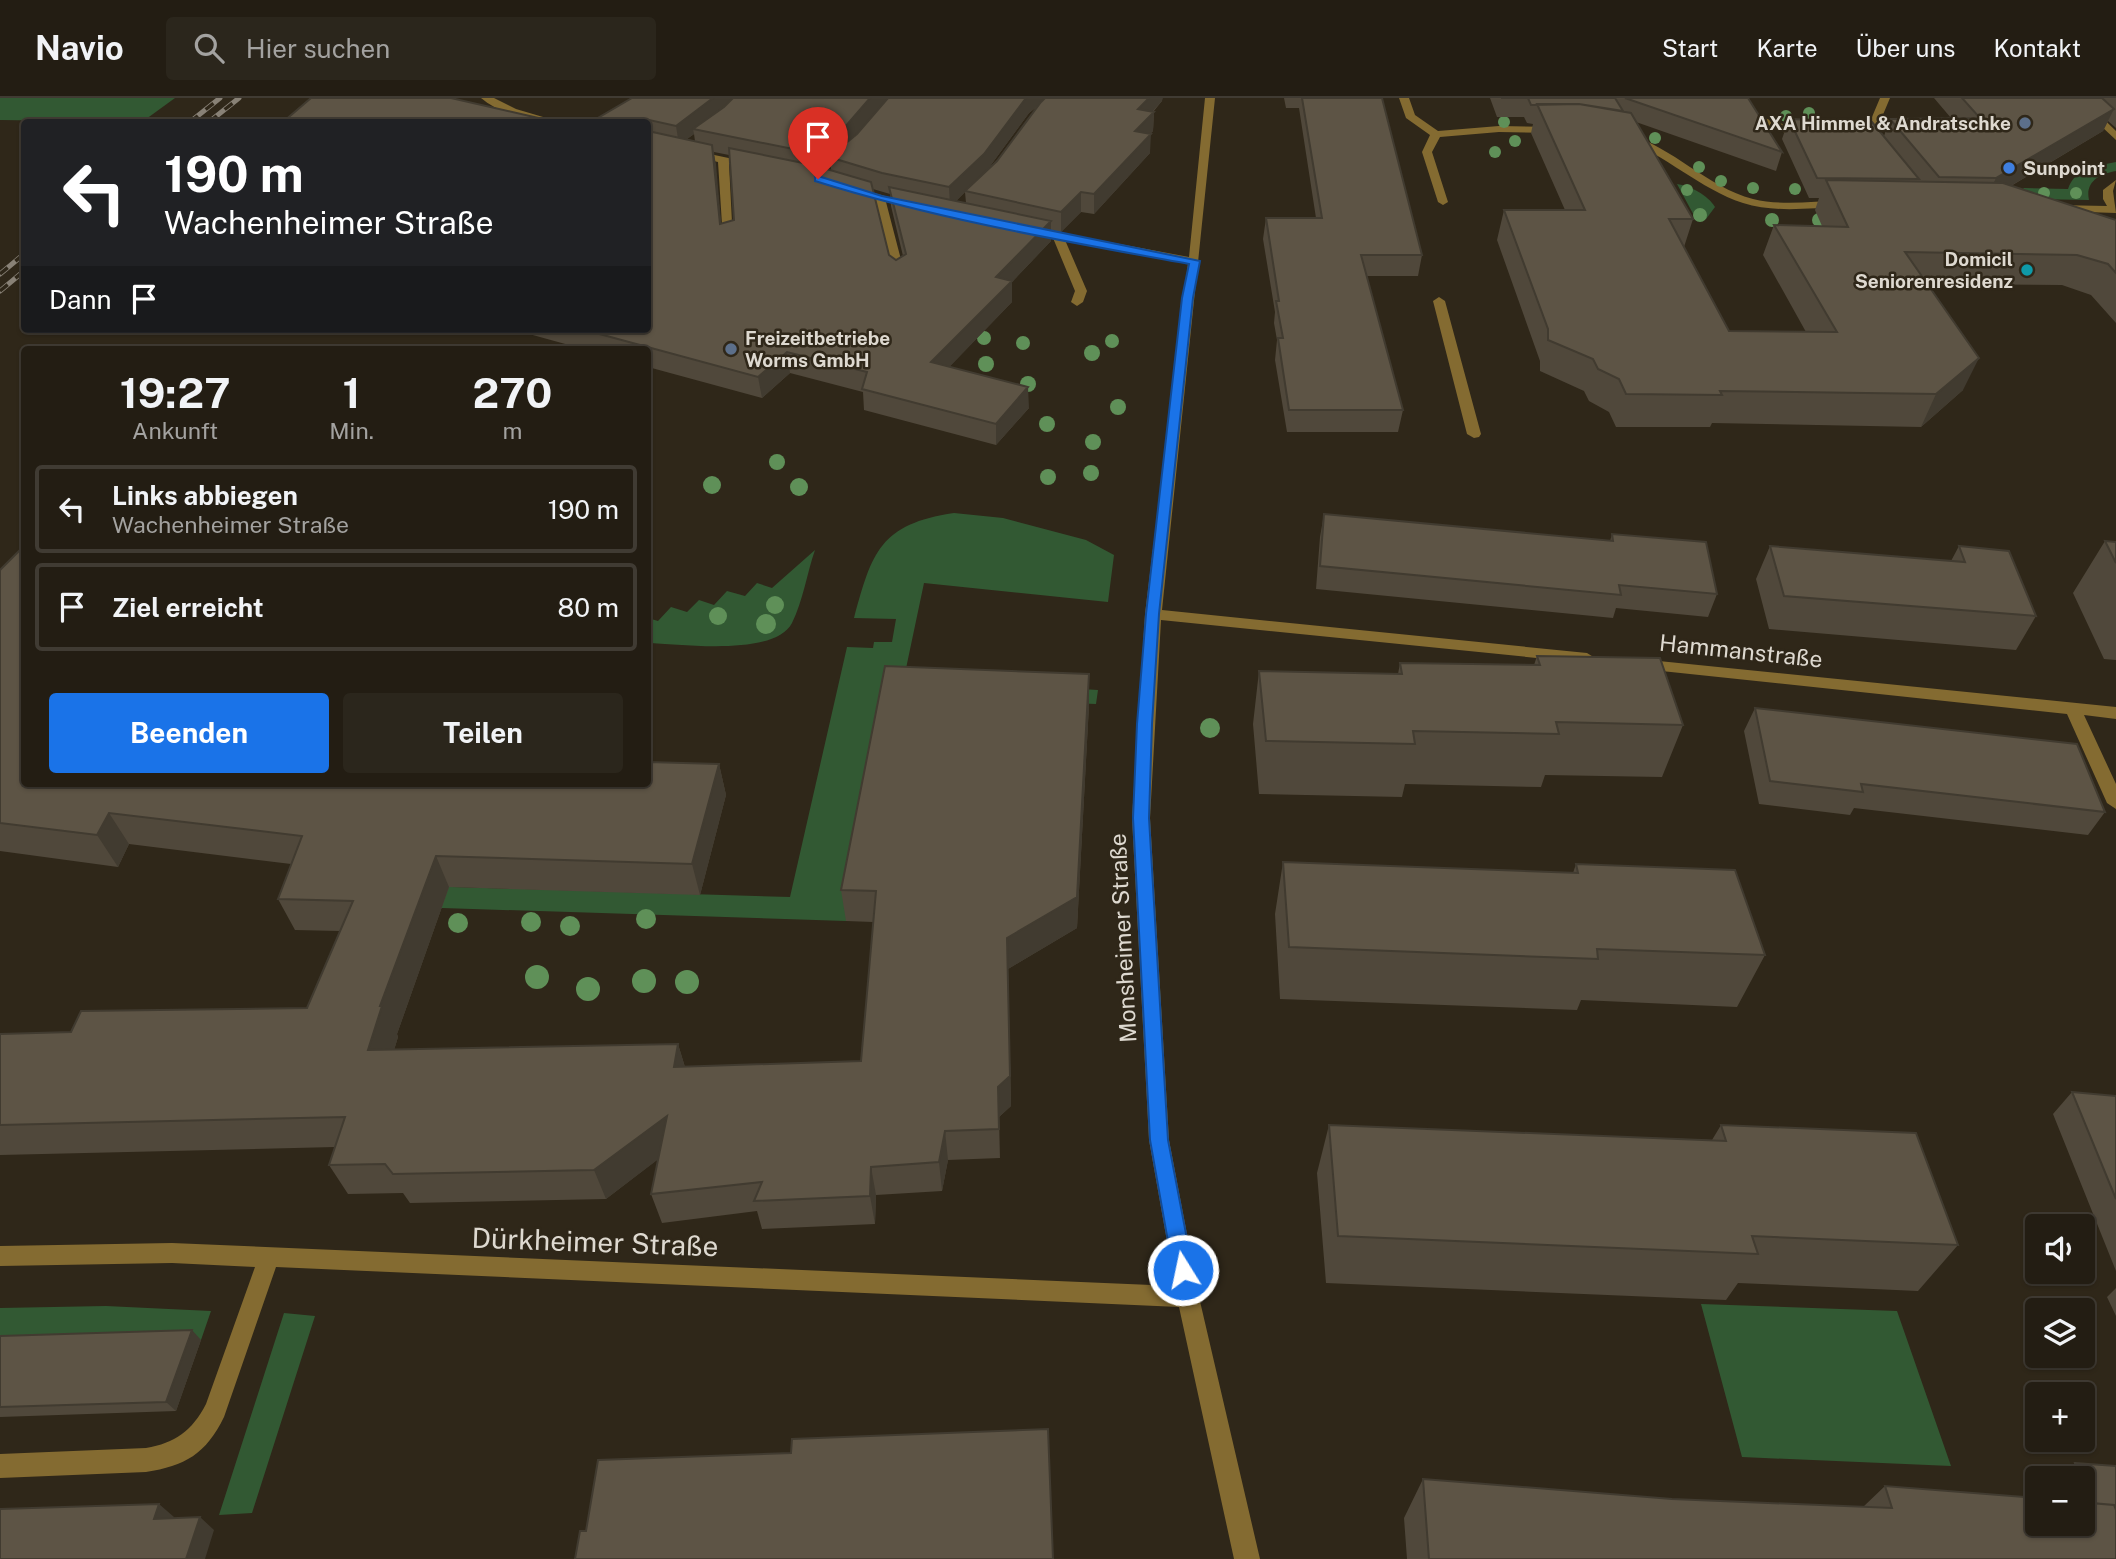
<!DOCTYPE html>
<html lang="de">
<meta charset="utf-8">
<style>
:root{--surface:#231d13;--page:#2b261c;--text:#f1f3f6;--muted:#a3a2a0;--line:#403b33;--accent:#1a73e8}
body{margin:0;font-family:"Public Sans",sans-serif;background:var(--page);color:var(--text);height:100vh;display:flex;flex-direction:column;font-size:26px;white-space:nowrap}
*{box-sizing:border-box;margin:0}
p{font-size:23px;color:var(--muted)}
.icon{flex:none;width:38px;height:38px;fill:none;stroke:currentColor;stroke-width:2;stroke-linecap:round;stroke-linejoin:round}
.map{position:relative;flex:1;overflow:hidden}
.panel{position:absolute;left:21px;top:248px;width:630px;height:441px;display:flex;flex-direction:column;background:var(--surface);border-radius:7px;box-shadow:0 2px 5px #0004,0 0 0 2px var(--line)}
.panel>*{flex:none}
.banner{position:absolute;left:21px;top:21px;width:630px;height:214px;border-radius:7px;box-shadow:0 2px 5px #0004,0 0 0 2px var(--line);background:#202124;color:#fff;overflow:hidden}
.buttons{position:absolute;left:2025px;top:1116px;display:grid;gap:14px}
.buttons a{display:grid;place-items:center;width:70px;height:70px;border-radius:7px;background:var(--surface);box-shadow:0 2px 5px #0004,0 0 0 2px var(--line);font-size:35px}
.pin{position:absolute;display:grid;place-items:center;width:60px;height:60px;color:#fff;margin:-72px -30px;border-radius:50% 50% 50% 0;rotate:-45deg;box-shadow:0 0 7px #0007}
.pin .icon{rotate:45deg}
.me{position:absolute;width:77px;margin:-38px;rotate:350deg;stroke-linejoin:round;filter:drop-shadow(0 0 5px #0008)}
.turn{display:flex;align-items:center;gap:24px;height:147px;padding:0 28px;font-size:32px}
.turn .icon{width:91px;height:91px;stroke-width:2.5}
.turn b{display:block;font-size:49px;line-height:60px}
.then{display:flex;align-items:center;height:66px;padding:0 28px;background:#0003;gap:14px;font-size:26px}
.eta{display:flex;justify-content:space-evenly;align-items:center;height:119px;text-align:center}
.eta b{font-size:42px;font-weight:700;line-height:49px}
.action{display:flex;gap:14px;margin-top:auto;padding:14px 28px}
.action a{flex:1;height:80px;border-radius:7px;background:var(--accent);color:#fff;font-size:28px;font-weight:700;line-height:80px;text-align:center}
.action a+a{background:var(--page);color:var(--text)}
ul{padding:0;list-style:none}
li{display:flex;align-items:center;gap:21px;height:88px;margin:0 14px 10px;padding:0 14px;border:4px solid var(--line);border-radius:7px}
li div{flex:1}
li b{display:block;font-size:26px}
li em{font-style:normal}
header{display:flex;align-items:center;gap:42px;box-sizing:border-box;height:98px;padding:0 35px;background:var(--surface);border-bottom:2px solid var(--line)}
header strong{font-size:33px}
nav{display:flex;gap:38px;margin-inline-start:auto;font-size:24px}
.search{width:490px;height:63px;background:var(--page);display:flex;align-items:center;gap:18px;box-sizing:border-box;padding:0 24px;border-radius:7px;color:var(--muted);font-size:26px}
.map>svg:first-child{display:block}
.green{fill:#325933}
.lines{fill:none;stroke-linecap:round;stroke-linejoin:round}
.minor{fill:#846b31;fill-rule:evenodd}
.rail-casing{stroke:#888176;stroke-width:5}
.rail{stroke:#2f2719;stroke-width:3.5;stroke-dasharray:10;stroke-linecap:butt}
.tree{fill:#5f9058}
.wall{fill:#50483b;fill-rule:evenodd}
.shaded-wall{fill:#413b30}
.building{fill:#5d5445;stroke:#413b30;stroke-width:2}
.route{fill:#1a73e8;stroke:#114b97;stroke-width:2}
.service-dot{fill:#5c6f8a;stroke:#2f2719;stroke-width:2.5}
.shop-dot{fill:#3f7fe0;stroke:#2f2719;stroke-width:2.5}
.culture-dot{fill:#0f9aa8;stroke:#2f2719;stroke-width:2.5}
.labels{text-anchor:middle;stroke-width:5;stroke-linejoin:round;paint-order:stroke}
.far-poi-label{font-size:19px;font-weight:bold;fill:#ded9d0;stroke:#2f2719;text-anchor:end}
.street-label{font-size:23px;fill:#ded9d0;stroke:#2f2719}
.near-street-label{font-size:28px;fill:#ded9d0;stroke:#2f2719}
</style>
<header>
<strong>Navio</strong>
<div class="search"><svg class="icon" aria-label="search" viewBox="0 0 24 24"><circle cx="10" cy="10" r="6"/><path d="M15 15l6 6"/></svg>Hier suchen</div>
<nav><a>Start</a><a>Karte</a><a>Über uns</a><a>Kontakt</a></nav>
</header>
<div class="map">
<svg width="2116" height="1461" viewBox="0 0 2116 1461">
<rect width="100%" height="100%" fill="#2f2719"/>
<path class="green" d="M0,0H175L142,24L0,22Z
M2116,64V73C2099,76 2085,84 2089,102L2032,101L2023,90L2068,91C2075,70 2096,68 2116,64Z
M1677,86C1690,88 1708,97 1715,109L1706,121L1697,123Z
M954,415L1003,420L1086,442L1114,457L1108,504L924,485L904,580L1098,592L1096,606L888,598L846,823L442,810L388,787L790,799L847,549L873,550L874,544H892L896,521L854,520C872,454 880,426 954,415Z
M815,452C807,475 803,503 792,525C774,559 681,546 648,545V520L658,523L671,509L687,514L699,502L714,507L727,493L745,498L757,485L772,490Z
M1701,1206L1897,1213L1951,1368L1742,1359Z
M106,1208L211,1213L201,1242L0,1249V1210Z
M284,1215L315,1218L252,1415L219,1417Z"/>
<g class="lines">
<path class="minor" d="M481,0H494L516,11L560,24C535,26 500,16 481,0Z
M1205,0H1215L1162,512L1587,555L1595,560L1587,565L1161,522L1150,720L1169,1042L1199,1199L1260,1461H1234L1179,1209L276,1169L224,1319C206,1356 185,1368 146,1374L0,1380V1356L146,1350C175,1345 192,1333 206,1306L255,1169L172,1165L0,1168V1148L172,1145L1175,1188L1149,1042L1132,720L1145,516L1188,165L1065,142L1087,193L1083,204L1077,208L1071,204L1075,193L1053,140L1023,132L1029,129L1189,159Z
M1399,0H1409L1415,17L1438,33L1499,28L1555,29L1560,32L1555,35L1499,34L1440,39L1432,54L1448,104L1443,107L1438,104L1422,54L1430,37L1406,20Z
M1735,0H1745L1758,18L1813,36L1797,39L1750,22Z
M1880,0H1890L1874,38L1865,40L1864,38Z
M2071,0H2082L2116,33V42Z
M1627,36C1673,49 1707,89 1753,101C1781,108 1813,103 1841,103L1846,106L1841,109C1809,110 1774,115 1743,105C1700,91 1666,57 1623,41V37Z
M648,43L757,66L758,68L753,71L729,66L733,144L723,142L718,64L648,49Z
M2116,82L2113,93L2116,115L2055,113L2050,110L2055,107L2107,108L2103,101V92Z
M852,89L918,107L913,110L886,104L905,177L903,179L893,177L875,101L848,94L847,92Z
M1439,199L1445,203L1481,336L1479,339L1474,340L1467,336L1433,203Z
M1639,561L2116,609V621L2084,617L2116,686V711L2107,705L2067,616L1633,570L1631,566L1633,562Z"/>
<defs>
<path id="rail" d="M190,24L220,0
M209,24L239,0
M0,176L24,156
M0,193L24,173"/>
</defs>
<use href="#rail" class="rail-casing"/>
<use href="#rail" class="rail"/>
</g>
<g class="tree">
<circle cx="1809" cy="15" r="6"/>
<circle cx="1786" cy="18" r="6"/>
<circle cx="1504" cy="24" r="6"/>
<circle cx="1655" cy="40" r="6"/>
<circle cx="1515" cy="43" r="6"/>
<circle cx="1495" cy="54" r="6"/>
<circle cx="1699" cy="69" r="6"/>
<circle cx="1721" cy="83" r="6"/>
<circle cx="1753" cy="90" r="6"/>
<circle cx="1795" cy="91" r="6"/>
<circle cx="1687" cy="92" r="6"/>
<circle cx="2044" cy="95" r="6"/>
<circle cx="2076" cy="95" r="6"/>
<circle cx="1700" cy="117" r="7"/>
<circle cx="1772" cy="122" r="7"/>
<circle cx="1819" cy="122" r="7"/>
<circle cx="984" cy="240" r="7"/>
<circle cx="1112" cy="243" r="7"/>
<circle cx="1023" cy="245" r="7"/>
<circle cx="1092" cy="255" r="8"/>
<circle cx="986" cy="266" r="8"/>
<circle cx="1028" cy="286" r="8"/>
<circle cx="1118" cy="309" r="8"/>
<circle cx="1047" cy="326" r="8"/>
<circle cx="1093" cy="344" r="8"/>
<circle cx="777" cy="364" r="8"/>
<circle cx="1091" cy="375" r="8"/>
<circle cx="1048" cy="379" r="8"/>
<circle cx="712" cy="387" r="9"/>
<circle cx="799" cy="389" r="9"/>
<circle cx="775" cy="507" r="9"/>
<circle cx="718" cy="518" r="9"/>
<circle cx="766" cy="526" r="10"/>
<circle cx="1210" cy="630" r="10"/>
<circle cx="646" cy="821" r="10"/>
<circle cx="531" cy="824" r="10"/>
<circle cx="458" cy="825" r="10"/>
<circle cx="570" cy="828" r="10"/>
<circle cx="537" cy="879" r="12"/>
<circle cx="644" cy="883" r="12"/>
<circle cx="687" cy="884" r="12"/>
<circle cx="588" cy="891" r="12"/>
</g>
<path class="wall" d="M632,0L1162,3L1153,14H1154L1153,33L1150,36V55L1094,116L1081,114L1061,134L1051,132V143L1012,184V204L949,269L1029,310L996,347L864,312L863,294L790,275L762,300L648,269V252H587L511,231H648V24H591ZM1038,8L997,63L988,71L1029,15ZM694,36L695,43L687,41ZM714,54L729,57L734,122L721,126ZM830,62L831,72L821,69ZM873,91L890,96L891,108L903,158L896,162L889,157ZM965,94L966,105L956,103Z
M1284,0H1382L1422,157L1418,178H1367L1403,312L1398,334H1287L1275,262L1277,242L1274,225L1275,214L1263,141L1266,120H1316L1299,10H1286Z
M1490,0H1748L1782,54L1776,73L1636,24L1693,121L1684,149L1729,233L1806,234L1763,157L1774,127L1822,128L1815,112L1819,100H1809L1782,41L1789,21L1884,38L1890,21L1951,20L1934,0H2116V30L2108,23L2103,33L2011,88L2116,122V225L2091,197L2062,187L1927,186L1963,292L1921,329L1712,325L1710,329H1616L1609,314L1589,303L1584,293L1540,273V263L1497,142L1504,112H1565L1531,35L1533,26L1527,25L1524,19H1497Z
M1324,416L1610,443L1612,436L1717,496L1708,519L1616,510L1613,520L1316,491L1320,439Z
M2105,443L2116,444V562L2104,561L2073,495Z
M1770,448L1951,463L1959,448L2036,518L2016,552L1769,531L1756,481Z
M0,472L24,686L719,666L726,697L700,797L449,789L397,936L398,939L394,952L678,946L685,969L861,963L873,824L846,823L841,792L1089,607L1077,830L1008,871L1011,1008L999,1019L1000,1060L948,1062L942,1093L876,1097L875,1126L762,1131L757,1113L662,1125L651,1096L658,1061L606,1101L410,1105L403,1095L348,1096L329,1067L335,1049L0,1057V936L71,934L307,910L340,833L295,832L278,801L291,766L129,746L118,769L0,753Z
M1537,558L1683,627L1662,679L1545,677L1541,689L1405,686L1402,699L1259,696L1253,626L1259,573L1398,576L1400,565L1534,567Z
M1755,610L2105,714L2088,737L1854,710L1850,717L1759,706L1744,633Z
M1283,764L1573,775L1576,766L1765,857L1737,909L1581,902L1577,912L1280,901L1275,816Z
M2072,994L2116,998V1173L2053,1016Z
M1329,1027L1712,1042L1721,1027L1958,1147L1918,1193L1738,1185L1726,1202L1326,1185L1317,1075Z
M2116,1190V1218L2107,1199Z
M0,1238L201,1242L176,1313L0,1319Z
M2075,1365L2116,1368V1461H1407L1404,1420L1423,1381L1672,1401L1863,1409L1885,1388L2037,1400V1426H2082V1381H2066L2063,1374Z"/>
<path class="shaded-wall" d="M713,0H735L693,31L694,36L679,47L676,28Z
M870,0H888L847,48L829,59L830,62L815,74L813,55Z
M1026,0H1047L1029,15L985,75L965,93V94L950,109L949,89Z
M1149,0H1163L1162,3L1137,30L1138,11Z
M2114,11L2103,33L1985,103L1996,80Z
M1154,14L1153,33L1135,52V33Z
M1151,36L1150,55L1094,116V96Z
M712,47L716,66L723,146L720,126Z
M1081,94V114L1061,134V114Z
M1051,123V143L1012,184V204L933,286L931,264L996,179Z
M787,254L790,275L762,300L758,279Z
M1979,260L1963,292L1921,329L1936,296Z
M1028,289L1029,310L996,347V326Z
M1089,576V607L1077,830L1008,871L1011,1008L999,1019L1000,1060L998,989L1007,840Z
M719,666L726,697L700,797L692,766Z
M109,715L129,746L118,769L97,737Z
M436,758L449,789L397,936L398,939L385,982L368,952L380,908Z
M678,946L687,976L674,969Z
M667,1018L677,1047L606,1101L594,1072Z
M945,1033L948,1062L942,1093L939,1064Z
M871,1069L876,1097L875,1126L870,1098Z
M192,1232L201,1242L176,1313L166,1304Z
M159,1406L174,1419L169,1433L154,1421Z
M200,1419L214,1432L205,1461H186Z"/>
<path class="building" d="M311,0H451L556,24H283Z
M632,0H713L676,28L645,21L642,24H591Z
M733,0H870L845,29L813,55L693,31L724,9Z
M888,0H1026L984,56L949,89L882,75L829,59L857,36Z
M1045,0H1149L1138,11L1154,14L1135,33L1151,36L1094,96L1081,94L1061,114L965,93L997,63L1041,4Z
M1302,0H1382L1422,157H1361L1403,312H1289L1278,240H1283L1276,203H1279L1266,120H1322Z
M1501,0H1615L1623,13L1579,6L1531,7L1528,0Z
M1625,0H1748L1782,54Z
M1962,0H2102L2114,11L1996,80L1939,79L1890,21L1980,20Z
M1537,6H1579L1631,15L1693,121H1669L1729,233L1837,234L1774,127L1848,129L1826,82L2003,85L2116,122V175L2108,166L2077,157L1905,154L1979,260L1936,296L1720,293L1722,297L1626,296L1619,281L1598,271L1593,261L1548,242V231L1504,112H1585Z
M1789,21L1872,24L1919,81L1817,80Z
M648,33L712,47L720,126L734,122L729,50L813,67L871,84L889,157L896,162L906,156L889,89L1051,123L996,179L1012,183L931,264L1028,289L996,326L862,291L867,274L787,254L758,279L581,231H648Z
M1324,416L1613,443L1612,436L1706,444L1717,496L1619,487L1621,497L1320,468Z
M2105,443L2116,444V465Z
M24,448V686H648V664L719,666L692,766L436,758L380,908H382L368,952L678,946L674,969L861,963L876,793L841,792L885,568L1089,576L1077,799L1007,840L1010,978L998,989L999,1031L945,1033L939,1064L871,1069L870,1098L754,1103L762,1084L651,1096L667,1018L594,1072L393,1076L385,1066L329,1067L345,1019L0,1027V936L71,934L81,913L307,910L353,803L278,801L302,738L109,715L97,737L0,725V472Z
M1770,448L1965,464L1959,448L2009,453L2036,518L1784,498Z
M1537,558L1660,560L1683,627L1556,624L1559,636L1413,633L1415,646L1266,643L1259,573L1402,576L1400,565L1540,567Z
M1755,610L2077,646L2105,714L1861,686L1863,694L1770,683Z
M1283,764L1578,775L1576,766L1735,772L1765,857L1597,851L1598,861L1289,849Z
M2072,994L2116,998V1101Z
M1329,1027L1726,1043L1721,1027L1916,1035L1958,1147L1752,1138L1758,1156L1338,1138Z
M192,1232L166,1304L0,1309V1238Z
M1048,1331L1053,1461H575L580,1433H586L598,1362L791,1355L792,1341Z
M2075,1365L2116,1368V1412L2114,1407L2090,1405L2082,1385V1381H2081Z
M1423,1381L1672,1401L1892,1410L1885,1388L2037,1400V1426H2082V1404L2114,1407L2116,1412V1461H1429Z
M159,1406L154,1421L200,1419L186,1461H0V1411Z"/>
<path class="route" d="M818,78L882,98L1200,163L1193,200L1159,516L1152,626L1149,720L1168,1042L1193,1172L1190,1179L1183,1182L1176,1179L1173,1172L1150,1042L1133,720L1137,626L1146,516L1182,200L1189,166C1063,143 936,121 815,83V79Z"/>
<g class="service-dot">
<circle cx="2025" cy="25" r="7"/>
<circle cx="731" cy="251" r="7"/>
</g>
<circle class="shop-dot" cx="2009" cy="70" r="7"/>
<circle class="culture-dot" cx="2027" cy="172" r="7"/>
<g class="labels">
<g class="far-poi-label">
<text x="2011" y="32">AXA Himmel &amp; Andratschke</text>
<text x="2023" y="77" text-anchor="start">Sunpoint</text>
<text x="2013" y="168">Domicil<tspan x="2013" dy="22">Seniorenresidenz</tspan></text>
<text x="745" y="247" text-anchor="start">Freizeitbetriebe<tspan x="745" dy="22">Worms GmbH</tspan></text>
</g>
<g class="street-label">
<text transform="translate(1741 553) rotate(6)" y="8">Hammanstraße</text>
<text transform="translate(1123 840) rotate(-93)" y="8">Monsheimer Straße</text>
</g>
<g class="near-street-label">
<text transform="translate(595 1144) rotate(2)" y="10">Dürkheimer Straße</text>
</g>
</g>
</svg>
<div class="buttons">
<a><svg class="icon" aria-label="sound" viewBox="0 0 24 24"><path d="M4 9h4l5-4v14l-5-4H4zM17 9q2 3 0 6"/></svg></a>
<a><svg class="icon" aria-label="layers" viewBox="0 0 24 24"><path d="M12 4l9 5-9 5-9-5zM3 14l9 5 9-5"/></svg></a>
<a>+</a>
<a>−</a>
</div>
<div class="pin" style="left:818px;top:81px;background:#d93025"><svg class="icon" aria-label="arrive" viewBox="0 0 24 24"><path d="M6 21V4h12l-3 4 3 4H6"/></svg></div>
<svg class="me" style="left:1183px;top:1172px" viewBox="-20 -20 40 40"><circle r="17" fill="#1a73e8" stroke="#fff" stroke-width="3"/><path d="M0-11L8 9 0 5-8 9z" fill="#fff"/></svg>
<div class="banner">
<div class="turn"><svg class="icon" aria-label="left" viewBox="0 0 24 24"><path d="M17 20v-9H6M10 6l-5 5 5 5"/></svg><div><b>190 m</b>Wachenheimer Straße</div></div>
<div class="then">Dann<svg class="icon" aria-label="arrive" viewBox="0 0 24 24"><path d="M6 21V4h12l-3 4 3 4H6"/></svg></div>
</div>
<section class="panel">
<div class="eta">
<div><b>19:27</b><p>Ankunft</p></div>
<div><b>1</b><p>Min.</p></div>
<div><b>270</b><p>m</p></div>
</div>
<ul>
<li><svg class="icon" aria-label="left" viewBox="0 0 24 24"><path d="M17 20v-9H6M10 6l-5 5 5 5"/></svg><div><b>Links abbiegen</b><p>Wachenheimer Straße</p></div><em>190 m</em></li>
<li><svg class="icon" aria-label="arrive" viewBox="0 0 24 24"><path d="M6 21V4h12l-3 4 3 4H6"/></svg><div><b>Ziel erreicht</b></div><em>80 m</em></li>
</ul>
<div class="action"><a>Beenden</a><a>Teilen</a></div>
</section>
</div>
